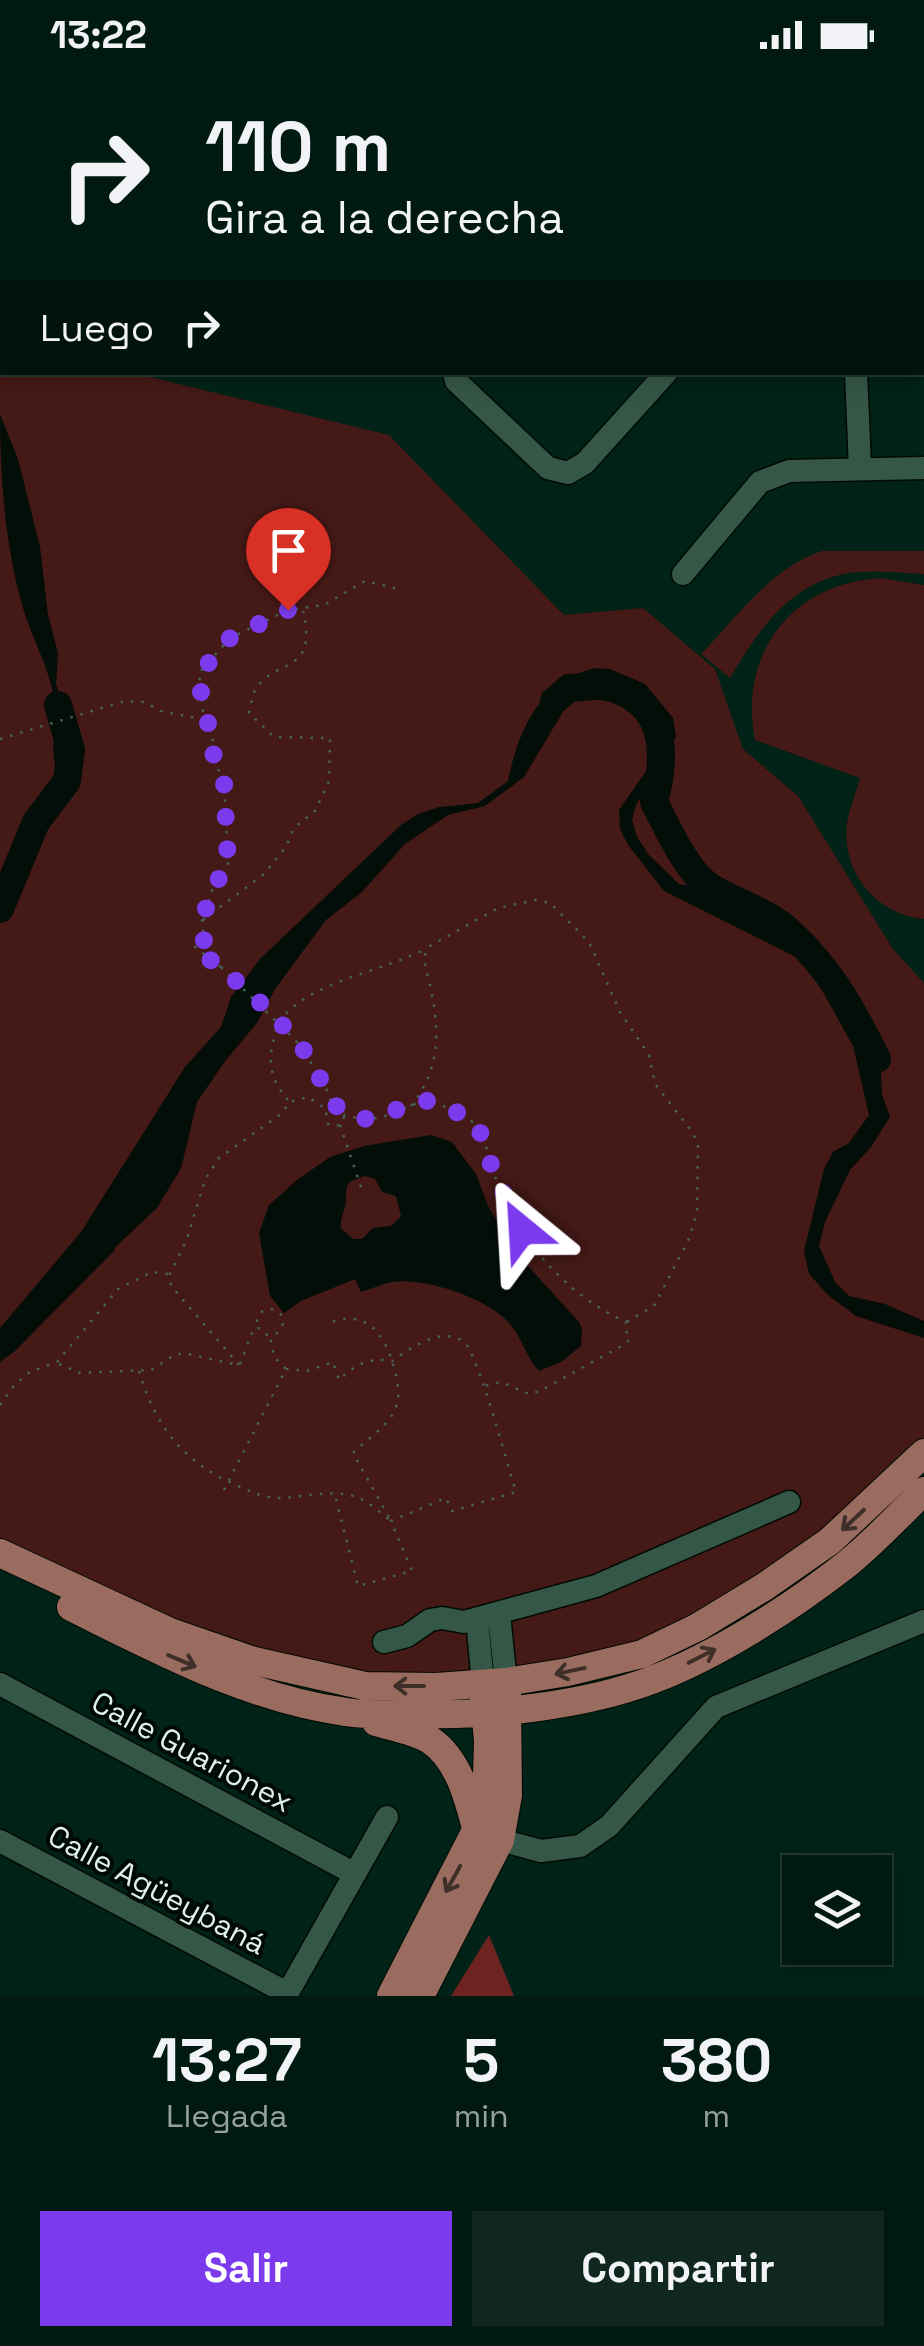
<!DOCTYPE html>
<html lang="es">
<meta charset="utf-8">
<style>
:root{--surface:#011a11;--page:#0f271f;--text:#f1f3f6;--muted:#96a19f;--line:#233831;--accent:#7c3aed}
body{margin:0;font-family:"Space Grotesk",sans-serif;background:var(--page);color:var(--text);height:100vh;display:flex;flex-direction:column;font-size:38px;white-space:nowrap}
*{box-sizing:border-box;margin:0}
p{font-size:32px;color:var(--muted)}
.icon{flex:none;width:55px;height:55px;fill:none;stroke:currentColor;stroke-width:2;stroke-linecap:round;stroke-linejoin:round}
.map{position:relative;height:1926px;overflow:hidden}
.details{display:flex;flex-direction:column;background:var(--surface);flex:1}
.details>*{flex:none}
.top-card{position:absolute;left:0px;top:0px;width:925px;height:305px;box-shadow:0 5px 25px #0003,0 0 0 2px var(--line);background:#011a11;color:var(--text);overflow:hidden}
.fabs{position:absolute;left:782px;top:1785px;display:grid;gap:20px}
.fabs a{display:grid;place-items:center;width:110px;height:110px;border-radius:0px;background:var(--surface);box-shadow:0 5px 25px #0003,0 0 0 2px var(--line);font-size:50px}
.pin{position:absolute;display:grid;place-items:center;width:85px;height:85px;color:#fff;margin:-102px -42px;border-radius:50% 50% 50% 0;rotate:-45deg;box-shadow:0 0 10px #0007}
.pin .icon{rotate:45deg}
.me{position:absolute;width:110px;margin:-55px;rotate:333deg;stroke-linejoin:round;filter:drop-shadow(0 0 8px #0008)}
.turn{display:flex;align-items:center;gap:35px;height:210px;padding:0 40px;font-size:45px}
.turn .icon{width:130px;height:130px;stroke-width:2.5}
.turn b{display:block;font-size:70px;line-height:85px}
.then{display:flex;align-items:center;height:95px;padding:0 40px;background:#0003;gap:20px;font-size:38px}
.eta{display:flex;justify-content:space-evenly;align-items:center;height:170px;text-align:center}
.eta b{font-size:60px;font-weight:600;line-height:70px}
.primary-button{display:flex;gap:20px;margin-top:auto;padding:20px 40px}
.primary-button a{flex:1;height:115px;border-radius:0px;background:var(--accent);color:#fff;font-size:40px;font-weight:600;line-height:115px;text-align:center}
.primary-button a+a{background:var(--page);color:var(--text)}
.status{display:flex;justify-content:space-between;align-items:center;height:70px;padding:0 50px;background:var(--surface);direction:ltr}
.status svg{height:28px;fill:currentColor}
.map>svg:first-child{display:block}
.green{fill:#451916}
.forest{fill:#6d2420}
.water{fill:#040e09;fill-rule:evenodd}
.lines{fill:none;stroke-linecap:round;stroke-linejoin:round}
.river{stroke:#040e09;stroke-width:28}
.minor-casing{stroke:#000b04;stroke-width:25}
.major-casing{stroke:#000b04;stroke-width:30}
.path{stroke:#456358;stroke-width:2.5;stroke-dasharray:2.5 8;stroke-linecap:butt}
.minor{stroke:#355748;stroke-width:22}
.major{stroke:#9a6b5f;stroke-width:28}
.path-bridge{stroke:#456358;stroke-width:2.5;stroke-dasharray:2.5 8;stroke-linecap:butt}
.oneway{stroke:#3e3029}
.route{stroke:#7c3aed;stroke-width:18;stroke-dasharray:0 32.4}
.labels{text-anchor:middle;stroke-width:8;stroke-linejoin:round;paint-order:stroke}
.street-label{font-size:30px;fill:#dff2e9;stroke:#010905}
</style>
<div class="status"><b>13:22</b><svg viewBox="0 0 49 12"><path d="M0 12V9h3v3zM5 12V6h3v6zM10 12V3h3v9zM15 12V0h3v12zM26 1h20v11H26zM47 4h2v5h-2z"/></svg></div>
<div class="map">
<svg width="924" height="1926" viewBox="0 0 924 1926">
<rect width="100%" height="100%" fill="#012317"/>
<path class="green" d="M0,269L2,302L134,303L389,365L564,545L643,538L715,599L743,679L798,726L893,879L924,913V1370L837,1453L736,1530L582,1597L315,1613L257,1610L0,1492Z
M822,481H924V504C898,503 869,499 844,504C789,515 757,562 730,608L701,584C737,547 772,497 822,481Z
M881,508L924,515V849C877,845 841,802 847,754C849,739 856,723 860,708L755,670C738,583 792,513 881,508Z"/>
<path class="forest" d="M489,1865L514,1926H451Z"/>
<path class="water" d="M0,344L18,389L40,477L48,545L58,583L56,614L69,653L67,674L73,706H59C48,684 57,660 55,637C52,601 32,570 22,535C5,473 0,408 0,344Z
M596,598L610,599L645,614L673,648L676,666L636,735L632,750L637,767L649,785L679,814L725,821L774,856L810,876L823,896L840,909L844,937L855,952L874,966L880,981L882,1024L890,1047L871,1077L850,1100L825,1152L819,1176L835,1212L849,1226L885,1234L924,1251V1268L856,1246L828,1225L809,1204L804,1181L824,1099L833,1082L849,1073L869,1045L853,976L813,904L794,886L664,821L628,775L620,759L619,740L664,675L663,656C633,630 634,616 589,616L567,635L524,707L485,736L448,745L405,774L362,822L326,850L275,919L257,953L226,990L154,1094L114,1181L15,1281L0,1292V1258L81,1162L185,997L221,957L231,927L261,888L401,755L418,744L439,737L478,733L508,711C518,660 541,609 596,598Z
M431,1065L452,1072L476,1104L489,1138L518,1185L579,1252L582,1259L581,1276L561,1292L539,1301C526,1287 522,1268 510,1254C488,1228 424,1207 392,1212C382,1214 371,1219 361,1222L355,1209L301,1231L284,1243L270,1226L259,1163L269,1135L297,1110L330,1087L364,1076ZM365,1106L375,1109L382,1122L396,1126L401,1146L391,1156L373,1158L362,1169H353L341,1158C340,1147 345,1142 346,1131C347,1113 345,1112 365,1106Z"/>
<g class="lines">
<path class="river" d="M554,631L569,618C580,618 597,614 608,617C667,632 667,685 654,732C667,756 686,801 709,816C735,833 766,840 790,862C831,900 852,939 877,989
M0,839L36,752L67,711L71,680L58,635
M110,1163L146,1129L168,1093L183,1030"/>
<defs>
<path id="minor" d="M656,0L658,2
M862,2V0
M922,161L924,159
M454,302L456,311L548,398L568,403L585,393L667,302
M856,302L860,397
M683,504L760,412L789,401L924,398
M499,1545L506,1612
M477,1549L483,1614
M384,1572L407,1566L430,1550L442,1548L464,1552L596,1516L789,1432
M0,1614L355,1804
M485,1766L541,1781L580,1776L609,1756L716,1637L924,1551
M0,1771L287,1923
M286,1926L387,1747"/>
<path id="major" d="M0,1483L170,1562L254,1591L365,1616L436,1617L506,1612L568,1602L642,1584L698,1557L764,1517L830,1471L924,1383
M71,1537C158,1580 249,1629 346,1642C370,1646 397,1644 421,1644C492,1646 586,1635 652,1610C718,1585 792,1537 847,1494C874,1472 899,1445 924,1421
M376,1652C393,1657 415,1661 430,1670C459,1689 469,1731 477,1762
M391,1926L486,1741L488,1671L484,1626
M420,1926L500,1770L508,1725L507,1623"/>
</defs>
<use href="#minor" class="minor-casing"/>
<use href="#major" class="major-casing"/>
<path class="path" d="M0,669L125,631L144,632L161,641L206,650
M203,850L264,804L286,777L294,758L315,741L329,711L330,668L274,667L249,643C251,637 252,626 255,620C276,586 318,607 303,541
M221,897L195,877L204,871L202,851L213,818L228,794L224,711L214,691L212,661L203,641L199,603L230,568L288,540L324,535L365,511L399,519
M299,974L324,1013L332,1034
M288,1030C273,1013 267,995 273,973C275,966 276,956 280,951C308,911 386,901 427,878
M411,1036C441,998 440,961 430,915C427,901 421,891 428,877L498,838L536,830L550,833L589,872L620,942L649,985L655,1014L693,1063L698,1075L697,1143L688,1171L654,1236L626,1252
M343,1045L361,1049L380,1048L425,1030L446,1037L478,1055C486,1072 489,1089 495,1106C517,1169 566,1225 626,1252L625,1260L630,1267L627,1273L540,1321L529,1324L501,1312L484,1316
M340,1055L362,1120
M257 1252a13 13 0 1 1 26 0a13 13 0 1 1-26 0Z
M59,1294L80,1303L151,1300L176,1284H188L238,1295
M240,1294L255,1255
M239,1295L171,1216L170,1204L187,1169L205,1110L219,1088L281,1044L290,1032L308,1027L326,1039L327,1053L332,1056L340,1055L344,1050L343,1041L333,1036L326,1039
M286,1299L307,1301L333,1292L339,1310C356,1294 369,1287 392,1291C410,1279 441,1255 464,1272C478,1283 508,1397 516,1422L452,1441L446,1428L391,1451L412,1501L358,1516L335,1425
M139,1301C155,1356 183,1392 236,1415C251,1422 264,1428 281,1428C306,1427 335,1418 359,1428C370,1432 381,1444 391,1451L353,1383C367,1369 390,1355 396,1337C401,1324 397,1310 394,1298C385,1264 366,1237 327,1254
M0,1335L15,1314L30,1302L57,1292L118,1219L152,1202L168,1204
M224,1420L286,1299L274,1287L270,1265"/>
<use href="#minor" class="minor"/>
<use href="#major" class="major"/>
<path class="path-bridge" d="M221,897L299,974"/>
</g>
<defs><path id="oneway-shaft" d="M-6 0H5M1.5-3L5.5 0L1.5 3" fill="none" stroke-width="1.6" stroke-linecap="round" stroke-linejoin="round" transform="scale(2.5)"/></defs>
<g class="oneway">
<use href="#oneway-shaft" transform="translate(853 1450) rotate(137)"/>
<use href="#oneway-shaft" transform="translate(702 1586) rotate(-27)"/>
<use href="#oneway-shaft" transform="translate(182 1591) rotate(23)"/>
<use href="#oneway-shaft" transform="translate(570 1601) rotate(168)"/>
<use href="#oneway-shaft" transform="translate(409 1616) rotate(-180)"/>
<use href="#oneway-shaft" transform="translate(453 1809) rotate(119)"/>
</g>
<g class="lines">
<path class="route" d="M288,540L230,568L200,603L202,641L212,661L214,691L224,711L228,794L213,818L202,850L204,871L195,878C232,906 273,941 302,978C319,998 328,1037 348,1045C381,1059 403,1028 429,1031C446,1033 464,1047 478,1056L495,1106L522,1160"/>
</g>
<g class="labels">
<g class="street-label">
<text transform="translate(192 1682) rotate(28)" y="10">Calle Guarionex</text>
<text transform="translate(157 1820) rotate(28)" y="10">Calle Agüeybaná</text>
</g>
</g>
</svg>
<div class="fabs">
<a><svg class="icon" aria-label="layers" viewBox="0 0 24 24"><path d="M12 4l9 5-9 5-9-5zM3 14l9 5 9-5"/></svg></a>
</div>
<div class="pin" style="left:288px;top:540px;background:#d93025"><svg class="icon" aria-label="arrive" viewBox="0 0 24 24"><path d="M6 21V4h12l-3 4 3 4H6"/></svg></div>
<svg class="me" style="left:522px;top:1160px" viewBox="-20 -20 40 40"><path d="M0-17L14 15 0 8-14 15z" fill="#7c3aed" stroke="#fff" stroke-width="4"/></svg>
<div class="top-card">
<div class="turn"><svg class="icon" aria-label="right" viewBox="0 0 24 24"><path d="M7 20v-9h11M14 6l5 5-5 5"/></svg><div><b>110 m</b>Gira a la derecha</div></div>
<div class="then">Luego<svg class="icon" aria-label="right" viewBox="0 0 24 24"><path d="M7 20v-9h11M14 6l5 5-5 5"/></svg></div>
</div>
</div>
<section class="details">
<div class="eta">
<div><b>13:27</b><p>Llegada</p></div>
<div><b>5</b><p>min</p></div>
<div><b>380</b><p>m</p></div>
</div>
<div class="primary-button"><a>Salir</a><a>Compartir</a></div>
</section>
